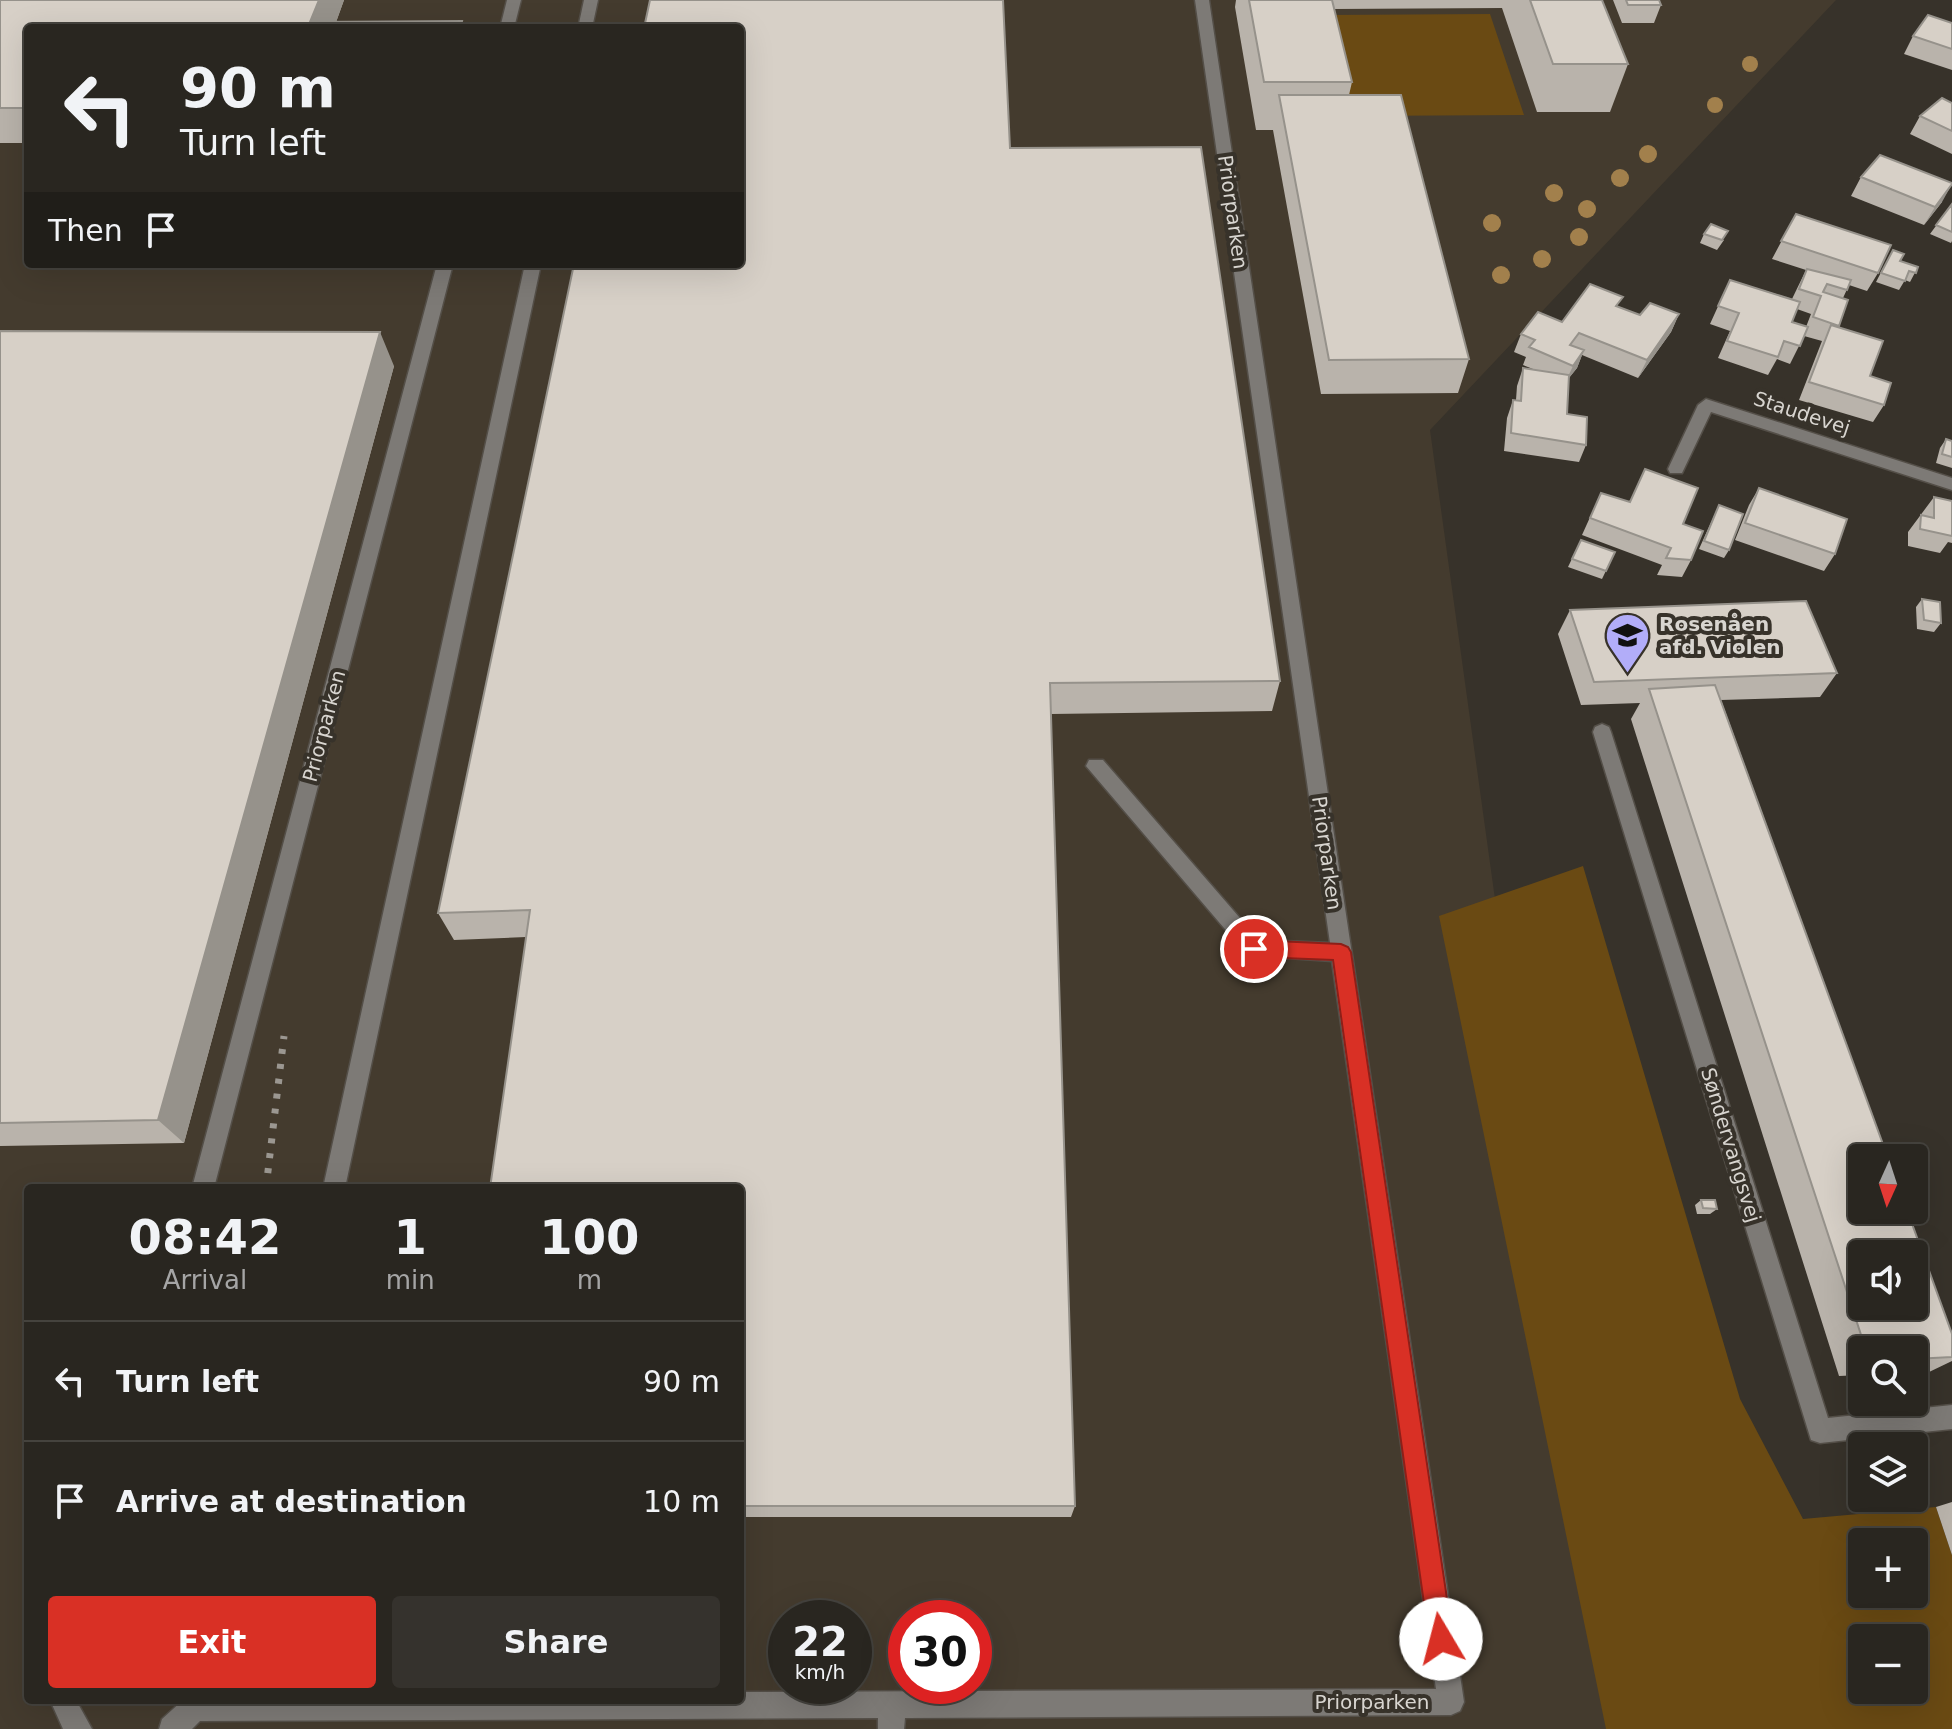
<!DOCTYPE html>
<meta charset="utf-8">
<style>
:root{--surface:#292620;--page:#35322d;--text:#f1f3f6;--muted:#a5a5a5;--line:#45433e;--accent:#d93025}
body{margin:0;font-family:"DejaVu Sans",sans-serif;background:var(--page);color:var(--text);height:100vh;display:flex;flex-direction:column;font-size:30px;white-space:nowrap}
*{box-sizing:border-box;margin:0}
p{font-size:26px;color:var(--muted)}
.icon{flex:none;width:44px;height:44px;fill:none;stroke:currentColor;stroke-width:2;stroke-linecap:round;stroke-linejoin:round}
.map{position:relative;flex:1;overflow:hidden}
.sheet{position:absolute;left:24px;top:1184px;width:720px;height:520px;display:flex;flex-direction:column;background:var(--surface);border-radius:8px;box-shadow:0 8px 32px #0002,0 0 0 2px var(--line)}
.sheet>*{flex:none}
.guide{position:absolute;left:24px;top:24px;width:720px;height:244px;border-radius:8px;box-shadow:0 8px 32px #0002,0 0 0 2px var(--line);background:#292620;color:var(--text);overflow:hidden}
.needle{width:52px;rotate:183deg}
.fabs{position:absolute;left:1848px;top:1144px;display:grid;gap:16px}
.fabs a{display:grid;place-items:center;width:80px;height:80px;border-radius:8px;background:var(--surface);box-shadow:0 8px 32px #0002,0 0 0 2px var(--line);font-size:40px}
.speed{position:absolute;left:768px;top:1600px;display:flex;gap:16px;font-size:40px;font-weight:700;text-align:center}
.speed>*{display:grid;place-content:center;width:104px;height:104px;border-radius:50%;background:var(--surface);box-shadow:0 8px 32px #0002,0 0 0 2px var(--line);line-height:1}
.speed small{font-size:20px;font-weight:400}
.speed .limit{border:12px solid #d22;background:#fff;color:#111}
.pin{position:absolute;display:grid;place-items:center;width:68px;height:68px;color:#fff;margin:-34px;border:4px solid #fff;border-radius:50%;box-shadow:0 2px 8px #0007}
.me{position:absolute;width:88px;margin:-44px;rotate:352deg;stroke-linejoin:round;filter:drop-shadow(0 0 6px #0008)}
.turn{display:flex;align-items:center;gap:28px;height:168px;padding:0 24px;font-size:36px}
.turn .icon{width:104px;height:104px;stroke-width:2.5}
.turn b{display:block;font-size:56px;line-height:68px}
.then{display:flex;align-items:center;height:76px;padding:0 24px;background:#0003;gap:16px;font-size:30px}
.eta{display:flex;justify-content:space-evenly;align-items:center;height:136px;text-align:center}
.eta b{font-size:48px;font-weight:700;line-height:56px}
.action{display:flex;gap:16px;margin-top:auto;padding:16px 24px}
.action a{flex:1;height:92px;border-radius:8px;background:var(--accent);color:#fff;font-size:32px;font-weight:700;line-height:92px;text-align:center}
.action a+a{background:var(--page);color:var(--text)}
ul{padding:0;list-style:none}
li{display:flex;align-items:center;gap:24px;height:120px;padding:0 24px;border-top:2px solid var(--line)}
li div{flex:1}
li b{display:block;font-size:30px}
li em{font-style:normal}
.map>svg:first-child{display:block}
.built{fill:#443b2e;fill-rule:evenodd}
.green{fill:#6a4a13;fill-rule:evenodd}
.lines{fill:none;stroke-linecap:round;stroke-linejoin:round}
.minor-casing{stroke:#544f48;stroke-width:3}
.minor{fill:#7d7a76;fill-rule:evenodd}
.rail{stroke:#9b9791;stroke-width:7;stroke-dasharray:5 10;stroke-linecap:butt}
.tree{fill:#a2804c}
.wall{fill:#b9b3ab;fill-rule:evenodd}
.shaded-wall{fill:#96928b}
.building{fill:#d7d0c7;stroke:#96928b;stroke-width:2;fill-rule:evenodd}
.route{fill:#d93025;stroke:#8d1f18;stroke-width:2}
.labels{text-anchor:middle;stroke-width:8;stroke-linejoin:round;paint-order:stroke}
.street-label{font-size:20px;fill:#d8d5d0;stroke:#37322a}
.poi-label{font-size:20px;font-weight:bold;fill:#d8d5d0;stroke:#37322a;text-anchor:start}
</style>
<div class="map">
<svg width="1952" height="1729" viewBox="0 0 1952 1729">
<rect width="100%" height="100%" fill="#37322a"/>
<path class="built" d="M0,0H1836L1430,430L1610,1729H0ZM28,28H740V264H28ZM28,1188H740V1700H28ZM786,1618H854V1686H786ZM906,1618H974V1686H906Z"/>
<path class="green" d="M1490,14L1524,115L1349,116L1325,15Z
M1583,866L1740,1399L1803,1519L1936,1507L1952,1555V1729H1606L1439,916ZM1862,1542H1914V1594H1862ZM1862,1638H1914V1690H1862Z"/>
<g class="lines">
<defs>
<path id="minor" d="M507,0H521L514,28H500Z
M584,0H598L592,28H578Z
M1195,0H1209L1464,1702L1460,1711L1451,1715L905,1718L904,1729H878V1718L200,1721L192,1729H159L162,1719L183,1700H740V1692L1436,1689L1332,961L1247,955L1086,766L1089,760H1103L1259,940L1330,943Z
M437,264H453L214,1188H192Z
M525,264H541L345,1188H323Z
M1706,399L1952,478V490L1711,412L1682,473H1670L1668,469L1698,405Z
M1602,724L1609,727L1611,732L1828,1418L1952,1405V1429L1820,1443L1811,1440L1593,732L1595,727Z
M50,1700H76L92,1729H63Z"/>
</defs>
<use href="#minor" class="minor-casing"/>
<use href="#minor" class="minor"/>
<path class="rail" d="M266,1188L284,1036"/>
</g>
<g class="tree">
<circle cx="1750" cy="64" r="8"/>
<circle cx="1715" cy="105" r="8"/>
<circle cx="1648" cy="154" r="9"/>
<circle cx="1620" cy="178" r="9"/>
<circle cx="1554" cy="193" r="9"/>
<circle cx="1587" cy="209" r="9"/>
<circle cx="1492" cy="223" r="9"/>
<circle cx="1579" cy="237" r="9"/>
<circle cx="1542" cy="259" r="9"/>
<circle cx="1501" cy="275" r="9"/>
</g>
<path class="wall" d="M0,0H344L336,22L462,21L464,28H28V143H0Z
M1236,0H1602L1628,64L1610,112H1537L1502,8L1334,9L1352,82L1349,95L1469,359L1458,393L1321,394L1273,130H1256L1235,7Z
M1613,0H1659L1661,5L1654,23H1622Z
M1952,23V70L1904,54L1913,36Z
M1952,103V154L1910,134L1920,116Z
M1010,148L1280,681L1272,711L1051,714L1075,1506L1071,1517H740V1188L526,937L454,940L438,913Z
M1861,177L1942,202L1924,225L1851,196Z
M1952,204V241L1951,243L1930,234Z
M1796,214L1878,273L1867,291L1849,285L1843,298L1848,300L1838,327L1870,376L1884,405L1873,422L1799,400L1822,341L1804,336L1790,364L1777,359L1768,375L1718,358L1730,331L1710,324L1730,280L1792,299L1806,270L1772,259ZM1797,309L1811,314L1806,327L1792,322Z
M1704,234L1724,240L1717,250L1700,243Z
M1888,259L1900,261L1918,267L1910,282L1905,280L1899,290L1876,282Z
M1618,307L1640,315L1679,314L1671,332L1638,378L1582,355L1577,368L1568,379L1567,414L1586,445L1579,462L1504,451L1507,418L1513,400H1516L1517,386L1523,368L1533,369L1523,365L1526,357L1514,352L1521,334L1562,322Z
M0,331L394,366L184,1143L0,1146Z
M1946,439L1952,441V468L1936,463L1940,448Z
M1759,488L1835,554L1824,571L1735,540L1749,505Z
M1601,493L1683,524L1691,560L1682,577L1657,575L1662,565L1582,535Z
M1934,497L1952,501V543L1948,542L1940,553L1908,546V532Z
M1719,505L1729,550L1724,558L1699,549Z
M1581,540L1615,552L1602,579L1568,567Z
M1922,599L1941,623L1934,632L1917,629L1916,607Z
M1570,610L1837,673L1820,697L1721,700L1952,1334V1361L1927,1373L1914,1374V1350H1862V1375L1839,1376L1631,719L1640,703L1581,705L1558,634Z
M1701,1200L1717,1209L1710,1214H1697L1695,1205Z
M1952,1502V1555L1936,1507Z"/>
<path class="shaded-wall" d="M319,0H344L334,28L310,22Z
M1952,184L1942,202L1924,225L1935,207Z
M1679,314L1671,332L1638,378L1647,360Z
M380,332L394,366L184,1143L158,1120Z
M1584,350L1577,368L1565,383L1573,366Z"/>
<path class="building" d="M0,0H319L310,22L462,21L460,28H28V108H0Z
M650,0H1003L1010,148L1201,147L1280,681L1050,683L1075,1506H740V1188H490L530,910L438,913L574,264H740V28H644Z
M1249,0H1332L1352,82H1264Z
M1530,0H1602L1628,64H1553Z
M1626,0H1659L1661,5H1628Z
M1928,15L1952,23V49L1913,36Z
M1279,95H1401L1469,359L1329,360Z
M1942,98L1952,103V131L1920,116Z
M1880,155L1952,183V184L1935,207L1861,177Z
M1952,204V232L1936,225Z
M1796,214L1891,245L1878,273L1781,241Z
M1711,224L1728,231L1722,240L1704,234Z
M1893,250L1904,254L1900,261L1918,267L1916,273L1909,271L1905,281L1881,273Z
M1807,269L1851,280L1847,290L1827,284L1823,292L1848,300L1839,326L1813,317L1821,296L1799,289Z
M1730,280L1800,302L1792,322L1808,327L1800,346L1784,341L1778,357L1727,341L1739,313L1718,306Z
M1590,284L1623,297L1616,306L1640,315L1650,303L1679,314L1647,360L1579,333L1570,345L1584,350L1573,366L1529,347L1535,340L1521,334L1538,312L1562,322Z
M1831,325L1883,341L1870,376L1891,383L1884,405L1809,382Z
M0,331L380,332L158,1120L0,1123Z
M1523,368L1569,375L1567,414L1587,417L1586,445L1511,433L1513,400L1521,401Z
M1946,439L1952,441V457L1942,454Z
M1645,469L1698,488L1683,524L1703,531L1691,560L1666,558L1671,548L1590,518L1601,493L1630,502Z
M1759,488L1847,519L1835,554L1745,523Z
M1934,497L1952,501V536L1920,529L1921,515L1934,518Z
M1719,505L1743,514L1729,550L1704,541Z
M1581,540L1615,552L1606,571L1572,559Z
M1922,599L1940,602L1941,623L1924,620Z
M1806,601L1837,673L1594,682L1570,610Z
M1715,685L1888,1158H1862V1210H1907L1952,1334V1357L1914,1359V1350H1866L1649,689ZM1862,1254H1914V1306H1862Z
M1701,1200H1715L1717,1209L1703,1208Z"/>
<path class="route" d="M1254,940L1341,944L1348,947L1351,952L1453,1639L1450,1648L1441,1651L1433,1648L1429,1639L1333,960L1254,957L1247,954L1245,949L1247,943Z"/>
<defs>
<symbol id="school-pin" viewBox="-11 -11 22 30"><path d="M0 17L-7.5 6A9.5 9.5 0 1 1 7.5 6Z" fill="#b2adf9" stroke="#37322a"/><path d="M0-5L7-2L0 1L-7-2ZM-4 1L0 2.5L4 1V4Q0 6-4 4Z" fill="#111"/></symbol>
</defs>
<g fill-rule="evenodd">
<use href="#school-pin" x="1602" y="610" width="51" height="69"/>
</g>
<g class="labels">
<g class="street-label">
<text transform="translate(1233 212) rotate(82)" y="7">Priorparken</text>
<text transform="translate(1802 413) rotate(18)" y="7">Staudevej</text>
<text transform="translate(324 726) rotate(-75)" y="7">Priorparken</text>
<text transform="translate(1327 853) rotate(82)" y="7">Priorparken</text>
<text transform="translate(1731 1145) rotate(73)" y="7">Søndervangsvej</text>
<text x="1372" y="1709">Priorparken</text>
</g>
<g class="poi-label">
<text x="1659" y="631">Rosenåen<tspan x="1659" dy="23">afd. Violen</tspan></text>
</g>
</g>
</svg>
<div class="fabs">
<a><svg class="needle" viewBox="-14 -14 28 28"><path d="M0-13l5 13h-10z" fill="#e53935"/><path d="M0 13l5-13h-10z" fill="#a5a5a5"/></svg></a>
<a><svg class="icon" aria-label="sound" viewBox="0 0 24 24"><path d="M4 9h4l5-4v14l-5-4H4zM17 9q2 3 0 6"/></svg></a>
<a><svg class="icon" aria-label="search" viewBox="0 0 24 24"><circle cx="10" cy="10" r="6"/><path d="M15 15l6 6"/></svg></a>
<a><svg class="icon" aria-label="layers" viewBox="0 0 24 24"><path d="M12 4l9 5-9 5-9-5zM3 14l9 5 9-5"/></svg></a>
<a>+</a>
<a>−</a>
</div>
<div class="speed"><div>22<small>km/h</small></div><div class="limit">30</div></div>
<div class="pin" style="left:1254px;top:949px;background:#d93025"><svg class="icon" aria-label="arrive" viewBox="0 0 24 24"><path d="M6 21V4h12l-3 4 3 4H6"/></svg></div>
<svg class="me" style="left:1441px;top:1639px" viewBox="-20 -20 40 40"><circle r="19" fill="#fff"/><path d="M0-13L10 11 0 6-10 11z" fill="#d93025"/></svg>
<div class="guide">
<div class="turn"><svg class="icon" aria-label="left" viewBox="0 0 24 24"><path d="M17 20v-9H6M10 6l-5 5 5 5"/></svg><div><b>90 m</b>Turn left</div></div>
<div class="then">Then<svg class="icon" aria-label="arrive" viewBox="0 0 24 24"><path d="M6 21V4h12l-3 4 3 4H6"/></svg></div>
</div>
<section class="sheet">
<div class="eta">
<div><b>08:42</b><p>Arrival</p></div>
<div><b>1</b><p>min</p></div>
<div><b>100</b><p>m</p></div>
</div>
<ul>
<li><svg class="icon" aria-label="left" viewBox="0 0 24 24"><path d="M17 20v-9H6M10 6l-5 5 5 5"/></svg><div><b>Turn left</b></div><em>90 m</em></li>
<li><svg class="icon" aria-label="arrive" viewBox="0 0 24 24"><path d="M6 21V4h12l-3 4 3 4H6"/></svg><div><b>Arrive at destination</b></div><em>10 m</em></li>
</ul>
<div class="action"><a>Exit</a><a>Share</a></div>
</section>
</div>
